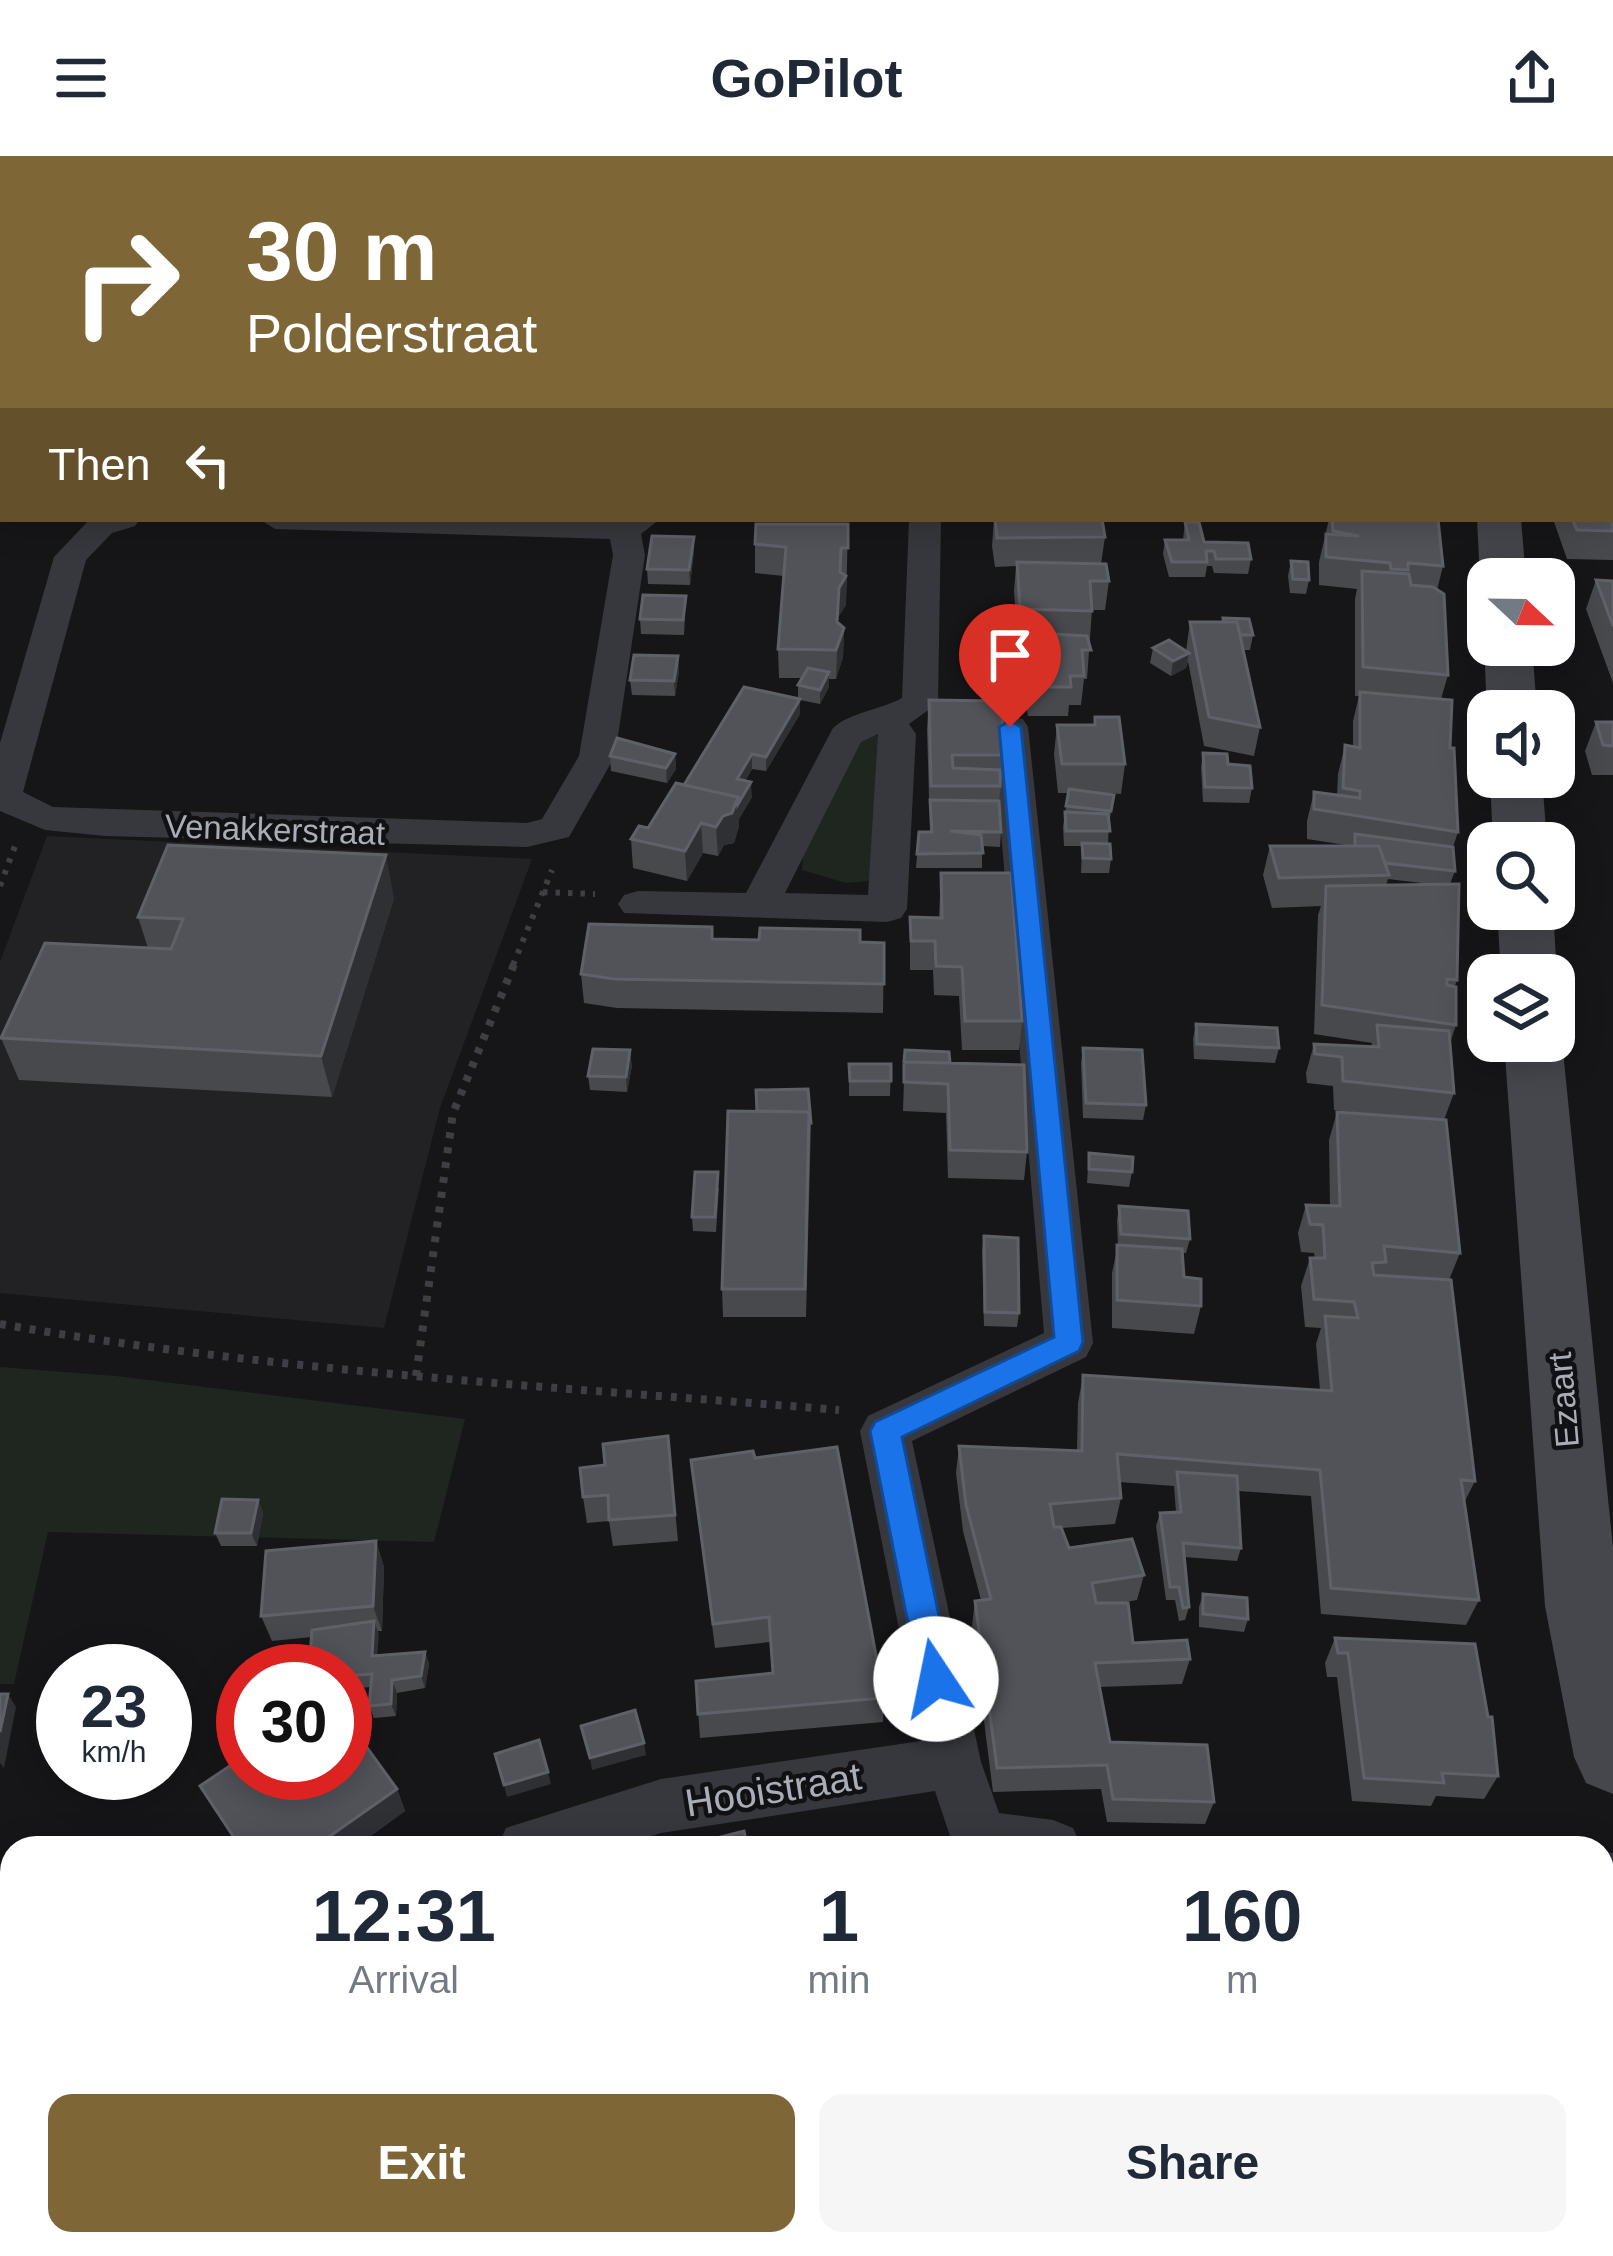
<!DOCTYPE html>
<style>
:root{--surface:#fff;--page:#f6f6f7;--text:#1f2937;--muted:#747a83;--accent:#7e6636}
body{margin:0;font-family:Arial,sans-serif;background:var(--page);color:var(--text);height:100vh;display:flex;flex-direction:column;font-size:45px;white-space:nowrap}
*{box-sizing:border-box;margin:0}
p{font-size:39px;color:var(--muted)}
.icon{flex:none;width:66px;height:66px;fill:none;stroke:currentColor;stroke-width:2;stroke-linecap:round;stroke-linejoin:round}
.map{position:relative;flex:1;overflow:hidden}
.sheet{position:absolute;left:0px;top:1680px;width:1614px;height:420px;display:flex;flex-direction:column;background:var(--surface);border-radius:36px 36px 0 0;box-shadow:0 6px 30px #0003}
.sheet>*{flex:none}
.guide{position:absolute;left:0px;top:0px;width:1614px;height:366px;box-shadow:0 6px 30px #0003;background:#7e6636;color:#fff;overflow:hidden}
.needle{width:78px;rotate:112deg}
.tools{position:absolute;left:1467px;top:402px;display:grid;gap:24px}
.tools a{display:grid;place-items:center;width:108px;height:108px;border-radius:24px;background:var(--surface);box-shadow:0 6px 30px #0003;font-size:60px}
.speed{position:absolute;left:36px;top:1488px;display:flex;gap:24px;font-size:60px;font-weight:700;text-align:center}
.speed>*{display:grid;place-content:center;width:156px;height:156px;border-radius:50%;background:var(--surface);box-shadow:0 6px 30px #0003;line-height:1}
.speed small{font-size:30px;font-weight:400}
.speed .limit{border:18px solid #d22;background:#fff;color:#111}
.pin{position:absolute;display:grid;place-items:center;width:102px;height:102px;color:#fff;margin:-123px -51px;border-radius:50% 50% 50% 0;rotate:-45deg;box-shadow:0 0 12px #0007}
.pin .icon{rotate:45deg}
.me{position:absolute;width:132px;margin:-66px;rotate:349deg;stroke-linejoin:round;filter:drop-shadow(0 0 9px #0008)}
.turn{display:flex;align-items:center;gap:42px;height:252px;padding:0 48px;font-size:54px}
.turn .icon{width:156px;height:156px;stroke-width:2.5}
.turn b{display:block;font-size:84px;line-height:102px}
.then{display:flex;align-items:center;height:114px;padding:0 48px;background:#0003;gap:24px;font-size:45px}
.eta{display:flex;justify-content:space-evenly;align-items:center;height:204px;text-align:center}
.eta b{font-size:72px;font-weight:600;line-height:84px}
.action{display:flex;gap:24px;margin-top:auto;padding:24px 48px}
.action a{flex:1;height:138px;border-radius:24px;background:var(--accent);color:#fff;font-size:48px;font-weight:600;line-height:138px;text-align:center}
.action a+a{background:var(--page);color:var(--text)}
header{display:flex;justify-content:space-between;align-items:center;height:156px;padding:0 48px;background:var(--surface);font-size:54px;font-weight:600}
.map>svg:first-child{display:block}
.built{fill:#222225}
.green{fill:#1e261f}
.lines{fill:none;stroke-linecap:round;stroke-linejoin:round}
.stream{fill:#2c353c;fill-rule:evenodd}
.path-far1{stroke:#3d3f44;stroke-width:6;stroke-dasharray:4.5 8;stroke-linecap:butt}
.path{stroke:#3d3f44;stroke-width:8;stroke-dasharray:6 9;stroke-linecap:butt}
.minor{fill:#37383d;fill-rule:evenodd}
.secondary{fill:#45474d;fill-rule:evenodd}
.wall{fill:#47494d;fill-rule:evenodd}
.shaded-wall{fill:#2f3033}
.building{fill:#525359;stroke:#5f6168;stroke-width:3}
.route{fill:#1a73e8;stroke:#114b97;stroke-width:3}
.labels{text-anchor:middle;stroke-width:9;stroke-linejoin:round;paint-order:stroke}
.street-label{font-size:33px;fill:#a8adb8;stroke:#111113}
.near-street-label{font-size:39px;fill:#a8adb8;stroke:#111113}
</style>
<header><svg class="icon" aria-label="menu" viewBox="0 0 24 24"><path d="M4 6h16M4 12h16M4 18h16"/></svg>GoPilot<svg class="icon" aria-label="share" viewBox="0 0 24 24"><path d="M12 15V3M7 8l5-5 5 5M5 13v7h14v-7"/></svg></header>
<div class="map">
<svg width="1613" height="2100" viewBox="0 0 1613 2100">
<rect width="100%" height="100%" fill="#161618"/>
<path class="built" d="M47,680L532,703L440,952L384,1172L0,1137V806Z"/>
<path class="green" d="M877,579L884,592L878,714L868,725L846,727L802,714L803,696L855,590L864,580Z
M0,1211L116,1220L465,1263L434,1386L48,1376L14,1528H0Z"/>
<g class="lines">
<path class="stream" d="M249,0H270L276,3H255Z
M0,42L3,43V49L0,48Z
M0,143L3,144V150L0,149Z"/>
<path class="path-far1" d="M0,730L15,690
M543,736L595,738
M513,809L552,714"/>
<path class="path" d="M0,1168C277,1216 559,1231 839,1254
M416,1220L453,957L515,806"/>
<path class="minor" d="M90,363H140L135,370L112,377L86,404L23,636L53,651L527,667L542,663L579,600L613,399L610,383L275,373L259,363H660L641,378L645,399L615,600L569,681L527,691L105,680L45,674L0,655V587L54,401Z
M909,363H941L938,547L909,568L916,578L907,753L901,762L887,766L624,757L618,748L624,739L638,735L746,737L833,572C851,556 880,554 902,542ZM878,578L868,739L785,737L861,586Z
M1010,560L1023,563L1028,571L1093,1187L1086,1201L912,1285L981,1606L999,1657L1053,1664L1073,1672L1082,1692H954L935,1635L661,1677L614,1692H497L506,1672L661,1623L921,1585L860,1275L868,1260L1044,1177L992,571L997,563Z
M1602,1696L1613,1697V1753L1602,1752Z
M12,1980V2044L0,2048V1984Z
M1050,2088H1114L1117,2100H1053Z"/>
<path class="secondary" d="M1418,0H1454L1455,3H1419Z
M1477,363H1521L1526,423H1488L1487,433L1480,423Z
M1488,483V489H1532L1537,555H1487L1484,489Z
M1490,621H1542L1547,687H1493Z
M1497,753H1553L1557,819L1554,825V819H1501Z
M1554,871L1562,885L1613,1392V1638L1586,1627L1574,1601L1545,1450L1504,885H1554Z"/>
</g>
<path class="wall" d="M396,0H462L460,3H396Z
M1043,0H1190V3H1042Z
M1500,0H1599L1601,3H1501Z
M1613,12V82L1611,88V19Z
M1611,100H1613V173H1611Z
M1611,175H1613V404L1567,403L1553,363H1611Z
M994,363L1105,381L1101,408L1109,425L1105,454H1092L1087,523H1084L1081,549H1069L1068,560H1028L1025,543L1007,541L1009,512L1017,476L1014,435L1016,410L995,411L992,390Z
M1329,363H1438L1443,410L1437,434L1448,519L1441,543L1450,592L1458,676L1453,691L1455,715L1450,728L1457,824L1455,830L1456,869L1450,887L1454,937L1444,964L1460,1097L1449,1124L1475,1325L1464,1347L1479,1444L1466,1469L1321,1458L1311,1340L1238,1335L1241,1392L1237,1405L1184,1401L1189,1451L1185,1464L1179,1465L1175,1444H1166L1156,1370L1160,1357L1176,1356L1174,1330L1119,1326L1121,1342L1115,1368L1062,1372L1069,1392L1144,1419L1137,1444L1120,1447L1133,1487L1190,1503L1182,1528L1099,1531L1110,1586L1214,1646L1205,1668L1107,1666L1101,1633L993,1636L972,1470L975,1445L981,1444L963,1375L956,1317L959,1290L1077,1295L1078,1247L1083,1219L1320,1234L1316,1188L1321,1172L1305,1171L1301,1130L1310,1102H1315L1314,1097L1301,1096L1298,1077L1306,1049L1330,1050L1329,984L1337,956L1379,959L1334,954L1333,930L1307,927L1306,917L1314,888L1371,891L1372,887L1314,878L1318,759L1321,750L1272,752L1263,719L1270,690H1352L1307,683V665L1314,636L1337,639L1338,618L1345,589L1353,591V565L1359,540H1355V443L1357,433L1319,429V406ZM1388,723L1438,729H1386Z
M1185,366L1204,386L1251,403L1248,418L1214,417L1212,410H1207L1205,421H1169L1163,398L1165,384H1183Z
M848,368L846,449L838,461V467L844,472L843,501L836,523H829V531L820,548L800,544V558L766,615L752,613L745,625L752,641L739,663V670L734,687L724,689L718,700L703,697L687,725L633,712L631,683L648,672L684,629L798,543V529L802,522H779L778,493L784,420L755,417V388Z
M694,395L690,429L648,428L647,413Z
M1291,405L1309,424L1306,438L1290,437L1288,420Z
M1596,424L1613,425V527L1586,453Z
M686,440L684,479L641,478L640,463Z
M1223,462L1253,479L1250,494H1243L1260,571L1254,600L1204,590L1188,505L1186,512L1171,520L1150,507L1153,492L1186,495L1190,466H1223Z
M678,500L679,515L675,540L632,539L630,524Z
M929,544L1005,599L999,645L1001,676L1000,691L982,690V712H916L919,676H930L927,573Z
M1095,561L1125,608L1121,638L1105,637L1114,639L1109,668L1108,688L1111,703L1109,717H1081L1082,690H1064L1063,671L1068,637H1058L1054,598L1057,569H1094Z
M1596,566H1613V619H1592L1585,595Z
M1203,597L1228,608L1252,632L1249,647L1203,646L1201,612Z
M675,598L676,613L667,627L611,615L610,600Z
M941,717L1022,865L1019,894H962L959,840L934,839L933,814H910V761L939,762Z
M394,742L332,941L19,924L1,882L148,792L138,761Z
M713,783L884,787L883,857L617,852L584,847L581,818Z
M1196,868L1279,892L1275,907L1194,903L1193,883Z
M1083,892L1146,949L1143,964L1083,962L1081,907Z
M905,894L950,907L1027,996L1024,1024L948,1022L946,957L903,955Z
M849,908H891L890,940H849Z
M632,909L627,936L590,934L588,920Z
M728,955L811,967L806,1161H723L722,1133Z
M1089,997L1132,1016L1129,1031L1087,1027Z
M719,1031L716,1076L693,1075L692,1061Z
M1119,1050L1190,1083L1186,1097H1182L1184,1121L1201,1150L1194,1178L1112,1172V1117L1118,1089L1117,1065Z
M984,1080L1019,1157L1017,1171L984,1170L982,1095Z
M668,1280L678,1385L613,1390L609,1365L587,1367L583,1341L605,1309Z
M755,1302L884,1542L883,1566L700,1582L696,1525L772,1517L770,1486L715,1492L691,1304Z
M258,1344L263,1357L257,1390H221L215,1377Z
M376,1385L384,1411L382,1475H378L377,1500L425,1496L429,1508L425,1532L397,1537L396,1560L374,1562L369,1550L371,1531L345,1533V1515L312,1481L272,1485L261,1460Z
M1203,1438L1248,1463L1244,1476L1199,1471V1451Z
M1335,1482L1498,1620L1484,1643L1436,1640L1431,1650L1352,1645L1337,1521H1327L1325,1507Z
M243,1617L397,1633L405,1655L354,1692H239L200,1630Z
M0,1732H12V1906L0,1907Z
M1602,1821L1613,1950V2100H1146L1143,2088H1602Z
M816,2088H1017L1020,2100H818Z"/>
<path class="shaded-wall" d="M517,0H533V3H515Z
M694,381V395L690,429L689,414Z
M841,392L840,430L846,420V449L838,461L837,490L844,472L843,501L836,523Z
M1189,497L1186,512L1171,520L1173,505Z
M678,500L679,515L675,540L674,525Z
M829,516V531L820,548V534Z
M800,543V558L766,615V601Z
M675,598L676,613L667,627L666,612Z
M752,598V613L737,638V623Z
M751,626L752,641L739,663V670L734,687L724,689L718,700L716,671L723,660Z
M701,667L703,697L687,725L685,695Z
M386,699L394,742L332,941L321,900Z
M630,894L632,909L627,936L626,921Z
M258,1344L263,1357L257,1390L251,1377Z
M376,1385L384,1411L382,1475L373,1450Z
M374,1465L379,1478L376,1513L372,1500Z
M425,1496L429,1508L425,1532L421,1520Z
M392,1524L397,1537L396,1560L391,1548Z
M8,1538L16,1551L4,1612L0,1607V1576Z
M644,1587L646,1599L592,1614L590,1602Z
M548,1616L551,1628L507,1641L504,1629Z
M397,1633L405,1655L354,1692H313Z"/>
<path class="building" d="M473,0H517L515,3H471Z
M542,0H563L561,3H540Z
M583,0H606L605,3H582Z
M606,0H662V3H605Z
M691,0H728L727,3H690Z
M764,0V3H732V2Z
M810,0H905L892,1V3H809Z
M949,0H1002V3H949Z
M1044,0H1106V3H1044Z
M1126,0H1190V3H1127Z
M1243,0H1345V3H1244Z
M1516,0H1599L1601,3H1517Z
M1611,100H1613V145H1611Z
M1611,213H1613V254H1611Z
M1611,269H1613V298L1611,297Z
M1611,300H1613V375L1577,374L1572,363H1611Z
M995,363H1102L1105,381L997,382Z
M1332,363H1438L1443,410L1408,407V414L1391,413L1390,407L1326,401V378L1359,380L1333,375Z
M1185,366H1199L1204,386L1248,387L1251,403H1216L1214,395H1206L1207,406H1172L1165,384H1189Z
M756,368H848V392H841L840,416L846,420L839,432L837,466L844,472L836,494L778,493L786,391L755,388Z
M652,380L694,381L689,414L647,413Z
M1291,405L1308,406L1309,424L1293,423Z
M1017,406L1106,408L1109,425H1090L1092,455L1020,453Z
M1362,415L1409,418L1411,429L1433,431L1444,438L1448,519L1363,511Z
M1596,424L1613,425V470Z
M643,439L686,440L683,464L640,463Z
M1223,462L1249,463L1253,479H1240L1237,466H1224Z
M1190,466H1237L1260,571L1209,561Z
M1014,476L1087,480L1091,494H1082L1084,520H1070L1071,531H1031L1028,514L1009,512Z
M1169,484L1189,497L1173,505L1153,492Z
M634,499L678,500L674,525L630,524Z
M808,512L829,516L820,534L798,529Z
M744,531L800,543L766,601L752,598L737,623L751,626L738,648V641L684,629Z
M1360,536L1452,544L1450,592H1454L1458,676L1314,653V636L1360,642V635L1343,632L1345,589L1360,592Z
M929,544L1001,545L1005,599H952L953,612L1000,614V630H931Z
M1095,561H1119L1125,608H1062L1057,569H1095Z
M1596,566H1613V590L1603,589Z
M617,582L675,598L666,612L610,600Z
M1203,597L1227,598L1228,608L1250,610L1252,632L1205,631Z
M676,627L738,641L732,657L723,660L716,671L701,667L685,695L631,683L639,670L648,672Z
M1069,633L1114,639L1111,655L1066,650Z
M930,644L999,645L1001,676L950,675L981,679L983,697L917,698L919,676H932Z
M1065,656L1108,658L1110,675H1066Z
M1355,678L1453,691L1455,715L1385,707L1379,690H1355Z
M1082,687L1110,688L1111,703L1083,702Z
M168,689L386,699L321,900L1,882L45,787L171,793L183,763L138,761Z
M1270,690H1379L1389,719L1279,722Z
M941,717H1011L1022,865H965L962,811L936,810L935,785H911L910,761L942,762Z
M1459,728L1457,824L1447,823V829L1456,831V869L1322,849L1326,730Z
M589,768L712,771V783L759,784L760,772L860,774V786L884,787V828L614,823L581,818Z
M1196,868L1277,872L1279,892L1197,888Z
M1377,869L1449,875L1454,937L1343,925L1342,901L1315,898L1314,888L1379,891Z
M1083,892L1142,894L1146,949L1086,947Z
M593,893L630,894L626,921L588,920Z
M905,894L949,896L950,907L904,906Z
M904,906L1024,909L1027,996L950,994L948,928L904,926Z
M849,908H891V925H850Z
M808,933L811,967H809V956L757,955L756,934Z
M728,955L809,956L805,1133H722Z
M1337,956L1446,964L1460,1097L1384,1090L1386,1106L1372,1107L1374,1119L1451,1124L1475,1325L1461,1324L1479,1444L1331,1432L1320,1314L1117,1298L1121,1342L1050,1348L1054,1371H1061L1069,1392L1132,1383L1144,1419L1092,1427L1096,1447H1128L1133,1487L1187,1484L1190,1503L1095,1507L1110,1586L1207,1589L1214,1646L1113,1643L1107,1609L997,1612L975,1445L991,1443L966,1349L959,1290L1082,1295L1083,1219L1332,1235L1325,1160L1358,1162L1354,1146L1314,1143L1310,1102H1325L1323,1069L1310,1068L1306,1049L1340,1050Z
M1089,997L1133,1001L1132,1016L1089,1013Z
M695,1016H718L715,1061H692Z
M1119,1050L1188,1055L1190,1083L1121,1078Z
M984,1080L1018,1082L1019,1157L985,1156Z
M1117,1089L1182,1093L1184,1121L1201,1123V1150L1117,1144Z
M668,1280L675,1359L609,1364L608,1339L583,1341L580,1312L605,1309L603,1288Z
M837,1291L884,1542L698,1558L696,1525L773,1517L769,1461L713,1468L691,1304L753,1295L755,1302Z
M1177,1316L1237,1320L1241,1392L1183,1387L1189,1451L1183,1452L1179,1431H1170L1160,1357L1181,1356Z
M222,1343L258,1344L251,1377H215Z
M376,1385L373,1450L261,1460L266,1395Z
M1203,1438L1247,1442L1248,1463L1203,1458Z
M374,1465L372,1500L425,1496L421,1520L392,1524L391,1548L369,1550L372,1518L345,1520V1515H309L312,1474Z
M1335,1482L1475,1488L1488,1561H1492L1498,1620L1442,1617L1444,1627L1364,1622L1348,1497H1338Z
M0,1538H8L0,1576Z
M635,1554L644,1587L590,1602L581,1570Z
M347,1564L397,1633L313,1692H241L200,1630L243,1601V1617H345V1565Z
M539,1584L548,1616L504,1629L495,1598Z
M744,1675L748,1692H677Z
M0,1732H12V1886L0,1887Z
M1602,1821L1613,1855V1950L1602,1951Z
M1602,1958H1613V2047L1602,2046Z
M1602,2046L1613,2047V2100H1458L1455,2088H1602Z
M818,2088H886L888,2100H820Z
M891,2088H1017L1020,2100H893Z
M1155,2088H1217L1220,2100H1158Z
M1223,2088H1348L1317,2089L1319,2100H1226Z
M377,2094V2100H349Z"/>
<path class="route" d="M1010,565L1021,571L1083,1186L1079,1195L902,1281L952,1523L947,1534L936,1538L924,1534L919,1523L870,1275L875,1266L1054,1181L999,571Z"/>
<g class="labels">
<g class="street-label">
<text transform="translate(275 673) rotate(2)" y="12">Venakkerstraat</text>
<text transform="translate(1563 1244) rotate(-95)" y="12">Ezaart</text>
</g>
<g class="near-street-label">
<text transform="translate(773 1633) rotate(-9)" y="14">Hooistraat</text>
</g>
</g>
</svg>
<div class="tools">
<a><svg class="needle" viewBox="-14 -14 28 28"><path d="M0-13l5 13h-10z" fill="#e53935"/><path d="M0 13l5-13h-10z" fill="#747a83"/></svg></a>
<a><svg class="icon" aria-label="sound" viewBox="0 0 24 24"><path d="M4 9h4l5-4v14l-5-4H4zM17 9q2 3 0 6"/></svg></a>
<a><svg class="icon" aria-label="search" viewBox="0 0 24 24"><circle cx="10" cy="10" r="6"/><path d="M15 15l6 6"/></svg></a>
<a><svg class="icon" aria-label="layers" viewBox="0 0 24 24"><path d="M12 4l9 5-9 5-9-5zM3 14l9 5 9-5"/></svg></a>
</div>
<div class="speed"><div>23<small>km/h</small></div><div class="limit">30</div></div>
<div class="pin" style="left:1010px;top:571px;background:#d93025"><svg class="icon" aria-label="arrive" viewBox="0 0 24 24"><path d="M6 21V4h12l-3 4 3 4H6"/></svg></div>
<svg class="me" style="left:936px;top:1523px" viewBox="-20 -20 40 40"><circle r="19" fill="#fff"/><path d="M0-13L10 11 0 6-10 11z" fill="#1a73e8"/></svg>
<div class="guide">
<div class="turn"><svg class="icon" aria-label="right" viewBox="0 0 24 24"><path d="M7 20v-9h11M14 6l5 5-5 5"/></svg><div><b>30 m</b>Polderstraat</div></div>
<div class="then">Then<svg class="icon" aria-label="left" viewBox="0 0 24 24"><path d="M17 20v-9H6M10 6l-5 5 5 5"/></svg></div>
</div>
<section class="sheet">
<div class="eta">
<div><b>12:31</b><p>Arrival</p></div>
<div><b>1</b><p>min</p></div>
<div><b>160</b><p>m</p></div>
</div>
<div class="action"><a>Exit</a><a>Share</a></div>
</section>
</div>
